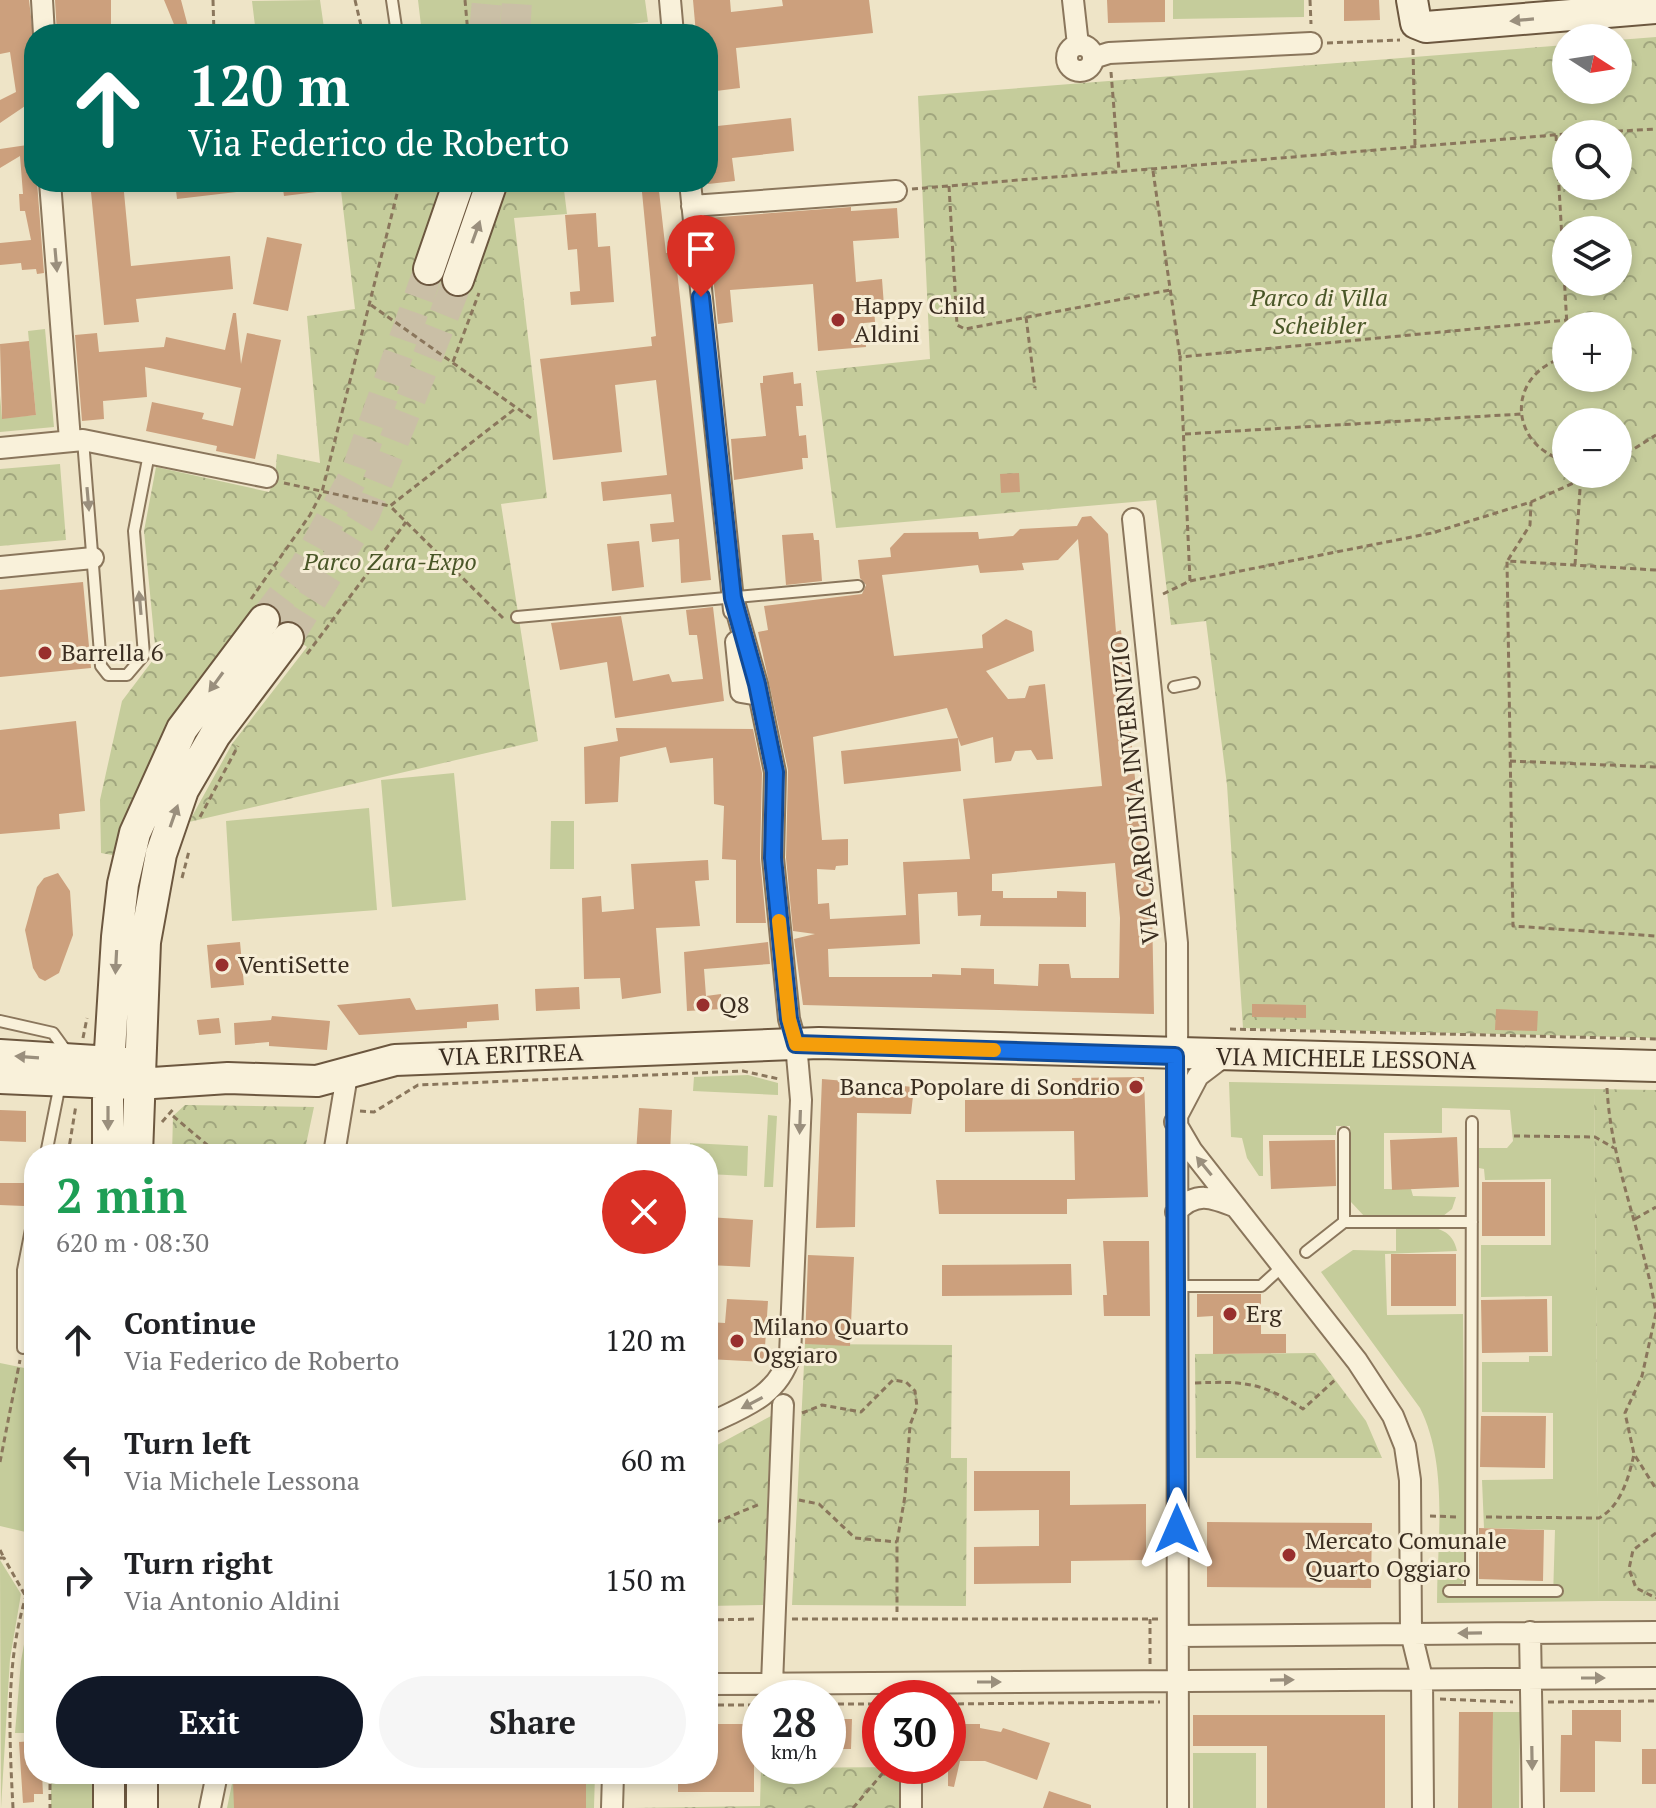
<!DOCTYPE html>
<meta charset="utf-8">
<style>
:root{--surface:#fff;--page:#f6f6f6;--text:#202124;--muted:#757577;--accent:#111827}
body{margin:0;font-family:"PT Serif",serif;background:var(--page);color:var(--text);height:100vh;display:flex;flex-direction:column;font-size:30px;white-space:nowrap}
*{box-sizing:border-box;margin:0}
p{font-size:26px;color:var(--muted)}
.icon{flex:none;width:44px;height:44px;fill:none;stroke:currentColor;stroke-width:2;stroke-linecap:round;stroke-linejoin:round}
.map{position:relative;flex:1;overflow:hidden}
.panel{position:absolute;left:24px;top:1144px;width:694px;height:640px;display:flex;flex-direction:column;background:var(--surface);border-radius:32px;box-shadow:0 4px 12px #0003}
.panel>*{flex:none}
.banner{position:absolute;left:24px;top:24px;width:694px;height:168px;border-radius:32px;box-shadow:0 4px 12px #0003;background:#00695c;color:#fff;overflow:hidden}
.needle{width:52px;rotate:102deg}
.tools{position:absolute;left:1552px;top:24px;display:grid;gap:16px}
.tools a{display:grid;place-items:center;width:80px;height:80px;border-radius:50%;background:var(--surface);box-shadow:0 4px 12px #0003;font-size:40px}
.speed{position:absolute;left:742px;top:1680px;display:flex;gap:16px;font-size:40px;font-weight:700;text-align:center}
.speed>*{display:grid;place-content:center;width:104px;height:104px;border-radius:50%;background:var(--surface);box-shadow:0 4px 12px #0003;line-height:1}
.speed small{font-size:20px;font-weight:400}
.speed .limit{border:12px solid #d22;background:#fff;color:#111}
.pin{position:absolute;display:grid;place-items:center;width:68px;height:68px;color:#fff;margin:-82px -34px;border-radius:50% 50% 50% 0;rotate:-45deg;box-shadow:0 0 8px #0007}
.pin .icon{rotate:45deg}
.me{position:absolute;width:88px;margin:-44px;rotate:0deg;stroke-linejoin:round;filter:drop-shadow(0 0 6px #0008)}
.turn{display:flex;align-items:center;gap:28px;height:168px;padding:0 32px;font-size:36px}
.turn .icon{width:104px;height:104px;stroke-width:2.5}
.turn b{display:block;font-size:56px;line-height:68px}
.round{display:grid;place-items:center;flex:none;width:84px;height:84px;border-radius:42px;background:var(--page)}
.headline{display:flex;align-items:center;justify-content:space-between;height:136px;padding:0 32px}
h1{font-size:48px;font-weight:700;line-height:60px;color:#1e9e55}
.button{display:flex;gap:16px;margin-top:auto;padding:16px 32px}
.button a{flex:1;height:92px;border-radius:48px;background:var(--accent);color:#fff;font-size:32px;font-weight:700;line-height:92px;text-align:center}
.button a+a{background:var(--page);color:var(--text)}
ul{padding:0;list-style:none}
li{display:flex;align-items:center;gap:24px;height:120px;padding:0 32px}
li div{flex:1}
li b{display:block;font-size:30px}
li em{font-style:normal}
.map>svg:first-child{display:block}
.green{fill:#c5cc9b}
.forest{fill:url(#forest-crowns);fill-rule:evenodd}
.building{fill:#cca07d;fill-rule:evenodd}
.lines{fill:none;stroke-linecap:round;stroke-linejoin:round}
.secondary-tunnel{stroke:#cabfa6;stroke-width:30;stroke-dasharray:30 15;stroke-linecap:butt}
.lane-casing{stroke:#8a765c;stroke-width:14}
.street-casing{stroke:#8a765c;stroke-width:24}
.secondary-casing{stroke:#6c573f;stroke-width:34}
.path{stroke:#8a765c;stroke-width:3;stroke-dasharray:6 4;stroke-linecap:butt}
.lane{stroke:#f9f1da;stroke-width:10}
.street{stroke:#f9f1da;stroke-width:20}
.secondary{stroke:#f9f1da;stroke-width:30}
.oneway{fill:#9a8f7d}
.route-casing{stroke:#114b97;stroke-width:20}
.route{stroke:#1a73e8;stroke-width:14}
.slow{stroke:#f59e0b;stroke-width:14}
.poi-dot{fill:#982f2d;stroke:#f6edd6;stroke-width:3}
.labels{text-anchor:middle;stroke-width:6;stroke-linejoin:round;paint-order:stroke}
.park-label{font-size:24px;font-style:italic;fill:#495627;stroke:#f6edd6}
.poi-label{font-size:24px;fill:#3a2d20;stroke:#f6edd6;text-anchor:start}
.street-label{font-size:24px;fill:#3a2d20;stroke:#f6edd6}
</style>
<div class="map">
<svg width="1656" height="1808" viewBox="0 0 1656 1808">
<defs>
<pattern id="forest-crowns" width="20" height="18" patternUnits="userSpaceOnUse" patternTransform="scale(2)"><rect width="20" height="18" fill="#c5cc9b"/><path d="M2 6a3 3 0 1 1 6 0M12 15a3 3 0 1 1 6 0" fill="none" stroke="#a1a67e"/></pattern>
</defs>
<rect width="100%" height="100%" fill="#eee4c7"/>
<path class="green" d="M320,0L324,28L256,34L252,1Z
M418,0H645L648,22L545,34H422Z
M1173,0H1304V17L1173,19Z
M45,329L54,427L0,432V395L2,418L36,415L28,331Z
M454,773L466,900L392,907L381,780Z
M369,808L377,910L232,921L226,821Z
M551,821H574V869H550Z
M748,1075L778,1083V1095L693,1091L694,1077Z
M1229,1082L1594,1089L1599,1601L1437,1603C1437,1540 1449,1466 1420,1408L1321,1272L1353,1250L1396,1251V1228C1420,1227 1451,1221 1457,1251L1385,1254L1387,1315L1463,1314L1466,1578L1462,1584L1447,1585L1446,1597L1553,1598L1555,1530L1484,1528L1482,1480L1553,1479V1413L1482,1412V1362H1529V1356H1552V1296L1481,1297V1245H1551V1179L1485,1180L1484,1169L1479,1168V1148H1507L1513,1141L1510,1110L1442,1108V1133H1384V1189H1411L1413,1196L1456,1197L1452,1209L1443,1216L1365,1217L1351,1202L1350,1126H1336V1135H1263V1176H1259L1247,1158L1242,1138L1231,1137Z
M768,1115L777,1116L773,1187H764Z
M690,1143L748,1146L747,1176L708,1174V1154H690Z
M0,1363L34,1370V1534L0,1526Z
M0,1560L21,1594L10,1659L1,1808Z
M34,1589V1733H15L21,1661Z
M1493,1712H1520L1519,1808H1492Z
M1193,1753H1256V1808H1193Z
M51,1774H97V1808H51Z
M234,1774H595L594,1808H586L585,1778L234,1781V1808H227Z"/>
<path class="forest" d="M1656,37V1038L1243,1028L1227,785L1206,621L1171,625L1156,500L836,528L816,371L930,359L918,96L1566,45V90H1618V40ZM1566,134H1618V186H1566ZM1566,230H1618V282H1566ZM1566,326H1618V378H1566ZM1566,422H1618V474H1566Z
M340,182H563L567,214L514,218L547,498L501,504L538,741L189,822L232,744L307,647L258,609L118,856L101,853L100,800L122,701L156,656L144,531L156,467L269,492L275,480L277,454L320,463L307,316L355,309Z
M60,464L66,540L0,546V469Z
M1594,1089L1656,1090V1601H1599Z
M185,1105L314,1107L304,1154H172L173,1116Z
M805,1344L952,1345L951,1458H967L966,1606L792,1605Z
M1315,1353L1366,1421L1382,1458H1196L1195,1354Z
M771,1416L763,1605L708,1606V1450Z
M904,1767V1808H634L760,1806L761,1768Z"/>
<path class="building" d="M0,0H29L34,42V100L0,123V100L16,92L10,52L0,54Z
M55,0H111V34H57Z
M164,0H181L190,34H178Z
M693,0H730L731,12L783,6L782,0H869L873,33L736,48L740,88L708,92V34H696Z
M1107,0H1165V22L1108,23Z
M1344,0H1379L1380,20L1344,21Z
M791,118L794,151L732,158L735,181L708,184V127Z
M34,144V182H37L44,273L37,274L36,269L22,270L21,263L0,265V243L31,240L25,211H20L19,194H23L20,156L0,168V149Z
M90,182H123L131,266L230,256L233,289L136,299L139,322L104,325Z
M175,182H244L245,191L177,199Z
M282,182H325V191L284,196Z
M641,182H658L666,253L675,252L711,580L681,583L679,539L652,542L650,524L674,522L671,494L603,501L601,482L667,475L656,380L615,385L622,452L553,460L540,359L652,346L651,337L656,336Z
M851,207V211L897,208L899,238L853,241L856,282L882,279L884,306L874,307L875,322L864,323L866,347L818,351L813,284L730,290L733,322L718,324L707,218Z
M596,213L598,247L610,246L614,302L571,305L570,292L580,291L577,249L568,250L565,215Z
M267,237L302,244L288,311L253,304Z
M233,313H236L241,364L247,333L281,340L255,459L216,451L217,446L146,431L152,402L204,413L202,419L233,426L241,388L145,367L147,397L103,401L104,419L82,421L75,335L97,333L99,352L164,347L166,337L225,350Z
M29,341L36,415L2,419L0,344Z
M793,372L794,384L801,383L803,406H796L799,436L806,435L808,458H802L803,469L734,480L731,439L766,436L760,383H763V376Z
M1019,473L1020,492L1001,493L1000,474Z
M1091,516L1108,534L1116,632L1121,630L1141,842L1152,908L1154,1014L803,1005L794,939L815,934L793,931L786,858L788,770L758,632L768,630L764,606L862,594L866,585L860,578L858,560L891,557L890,548L904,533L978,532L979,539L1013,536L1020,529L1077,526L1082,517ZM1078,539L1102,786L963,799L970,859L903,862L906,915L830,919L829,903L818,904L817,869L835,870L836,866L848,865V839L822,840L813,737L947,708L958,738L841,751L844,784L961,771L958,738L961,746L993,737L995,763L1011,761L1015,751L1031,750L1037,760L1053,759L1045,684L1029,686L1025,698L1008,699L986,671L1034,651L1032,631L1006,619L982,635L983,648L894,656L882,575L978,565L980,573L1024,570L1022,563L1058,560ZM1115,863L1120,918L1119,978H1071L1069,964H1039L1038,986L994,984V969L961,968V975L932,974V977H829L828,949L920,944L918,894L957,892L958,916L981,915L980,926L1086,927V892L1057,891V898H1003V891H992V874Z
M813,533L814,540H819L822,581L786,585L782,535Z
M639,541L644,587L612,591L607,544Z
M83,582L91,668L0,677V590Z
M713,607L724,701L615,718L607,662L560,670L551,623L621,616L633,681L669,674L672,682L703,679L697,635H689L686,610Z
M76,721L85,811L59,814L60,829L0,834V730Z
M616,728L753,729L762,773L760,858L766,923H736V860L722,859L724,806L714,804L713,758L670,763L666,747L620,757L618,802L585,804L584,747L618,741Z
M708,860L709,880L695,881L700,926L656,928L661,993L622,999L620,978L584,979L582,898L601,896L602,912L634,909L631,864Z
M58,873L70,891L73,935L59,973L45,981L39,978L33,968L25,930L37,887L44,878Z
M240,942L244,985L211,988L207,945Z
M768,942L770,964L704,969L706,996L721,994L722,1009L687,1011L684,952Z
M579,987L580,1009L536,1011L535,989Z
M410,998L416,1010L498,1004L499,1020L467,1022V1028L359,1035L337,1005Z
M1252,1004L1306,1005V1018L1252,1017Z
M1496,1009L1538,1011L1537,1031L1495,1030Z
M272,1016L330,1021L327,1050L269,1046V1042L235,1045L234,1023L271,1020Z
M219,1018L221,1033L199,1035L197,1020Z
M1144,1077L1148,1197L1067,1199V1214H939L936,1180H1075L1074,1131L965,1132V1100L1073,1099L1072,1078Z
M822,1079L914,1087L911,1114L857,1113L855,1227L816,1228Z
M639,1108L672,1110L670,1154H636Z
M0,1110L26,1111V1142L0,1141Z
M1457,1137L1459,1187L1392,1190L1390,1140Z
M1335,1140L1336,1186L1271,1189L1269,1141Z
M1482,1182H1545V1236H1482Z
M0,1183H25L24,1206L0,1205Z
M708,1217L753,1220L750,1267L708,1265Z
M1103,1241H1149L1150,1316H1104L1103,1295H1107Z
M1391,1254H1456V1306H1391Z
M808,1255L854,1257L850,1346L805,1344Z
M1071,1264L1072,1295L942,1296V1265Z
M1197,1294H1261V1334H1286V1353L1213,1354V1316L1197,1317Z
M727,1299L768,1301L764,1362L708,1359V1322L725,1323Z
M1547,1299L1548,1352L1482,1353L1481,1300Z
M1481,1416H1546L1545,1468L1480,1467Z
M974,1471H1070V1505L1146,1504V1560L1071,1561V1583L974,1584V1547L1039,1546V1510L974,1511Z
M1207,1522L1372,1523L1371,1588L1207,1587Z
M1479,1528L1544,1530L1543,1581L1479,1579Z
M1572,1710H1621V1742L1595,1741V1792H1560L1561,1735H1572Z
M1459,1712H1493L1492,1808H1458Z
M1193,1715H1385V1808H1267V1746H1193Z
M828,1719H852L851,1749H828Z
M708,1724H760V1749H754V1792H678V1774H708Z
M948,1724H980V1728L1001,1732L1003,1728L1050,1743L1037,1780L985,1761H960L954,1787L948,1786Z
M34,1741V1774H42L43,1794H34V1802L23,1803L19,1742Z
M1642,1749H1656V1784H1642Z
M586,1778V1808H234L233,1781Z
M1049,1791L1091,1805V1808H1043Z"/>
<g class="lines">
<path class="secondary-tunnel" d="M484,34L487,0
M515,34L517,0
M264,620L305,566L356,472L429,269
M288,638L365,514L458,280"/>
<defs>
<path id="lane" d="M392,0L397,34
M83,440L101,666L108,675H127L144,655L134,531L149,454
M517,617L858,586
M1174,687L1194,683
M0,1021L53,1033L69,1055
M1344,1133V1222
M46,1154L60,1084
M1306,1252L1344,1222H1472
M1177,1286H1261L1283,1266
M23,1348V1270L34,1214
M1449,1591H1557
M1471,1591L1472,1122"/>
<path id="street" d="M42,0L44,34
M670,0L673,34
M1073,0L1078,45
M1067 58a13 13 0 1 1 26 0a13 13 0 1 1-26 0Z
M1093,58L1109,53L1311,43
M50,182L70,440
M690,182L734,610
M692,206L896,191
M0,448L83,440L267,477
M1133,519L1177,943L1178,1808
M0,567L93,558
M736,642L741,692L753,694L757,684
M1178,1114L1198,1076L1223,1057
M1175,1122L1192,1151L1357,1361L1393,1416L1405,1446L1410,1480L1411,1633L1422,1678L1423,1808
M334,1154L347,1075
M1176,1212C1196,1191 1211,1197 1236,1207
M708,1424C744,1407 778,1396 790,1355L801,1100L796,1044L789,1019L773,858L775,772L757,684L733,598
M1530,1632L1533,1808
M1178,1636L1656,1632
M708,1684L1656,1678
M772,1684L783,1405
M911,1766V1808
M210,1808L217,1774
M612,1808L613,1774"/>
<path id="secondary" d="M1412,0L1416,23L1426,27L1656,8
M429,269L459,182
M458,280L492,182
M0,1055L127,1063
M0,1078L138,1084L228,1078L317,1081L395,1060L819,1043L1656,1066
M108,1154V1083L117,937L123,884L135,833L182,729L264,620
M137,1154L145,942L161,854L183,790L215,735L288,638
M109,1774V1808
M142,1774V1808"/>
</defs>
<use href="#lane" class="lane-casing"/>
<use href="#street" class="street-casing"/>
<use href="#secondary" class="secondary-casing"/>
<path class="path" d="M213,0L214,34
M355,0L363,34
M465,0L468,34
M1310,0L1311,24
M1327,43L1400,40
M1413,49L1415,145
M1111,72L1119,171
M1567,134L1656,129
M1556,135L1567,326
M1153,171L1180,357
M949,186L957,325L965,329L1170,290
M912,189L1566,134
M371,305L531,418
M1026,317L1035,388
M1566,357C1506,373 1507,445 1566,461
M453,362L479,293
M1185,434L1521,414
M1618,459L1656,435
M284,483L390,506
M1508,560L1530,525L1531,502
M1575,565L1581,474
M1656,570L1507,561L1513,926L1656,936
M1190,581L1180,357L1567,320
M1163,594L1190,581L1432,533L1531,502L1594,474
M251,599L310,515L322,492L400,182
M503,618L390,506L516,408
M307,654L406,522
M1510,761L1656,767
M200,817L238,746
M182,878L189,851
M1230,1029L1656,1039
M83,1038L87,1018
M1607,1088C1611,1165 1644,1237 1656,1313
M360,1111L374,1112L418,1085L743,1071L779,1079
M173,1116L218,1154
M162,1122L175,1107
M1514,1136L1595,1137L1614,1148
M68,1154L76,1105
M1635,1219L1656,1207
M1656,1313L1642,1376L1625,1413L1634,1454L1656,1489
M1195,1383C1243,1381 1262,1382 1303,1409L1336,1379
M802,1413L822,1405L861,1412L893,1380L906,1382L915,1391L917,1407L910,1425L905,1496L897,1542V1612
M0,1462L20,1360
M799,1500L819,1504L855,1538L897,1542
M1430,1516L1459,1517
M1486,1517L1599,1518C1621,1506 1629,1477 1634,1454
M708,1529L714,1523L760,1504
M1656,1533L1633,1550L1629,1569L1636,1588L1656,1598
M0,1550L4,1558
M0,1558H4L25,1595
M792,1619H1161
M708,1620L757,1619
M1150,1664V1619
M1440,1699L1513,1702
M1548,1702L1656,1701
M828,1704H880
M948,1704L1160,1702
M708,1705H760
M50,1774V1808
M13,1808C9,1731 4,1647 34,1574
M853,1808L888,1767"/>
<use href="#lane" class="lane"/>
<use href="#street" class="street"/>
<use href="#secondary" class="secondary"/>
</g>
<defs><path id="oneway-solid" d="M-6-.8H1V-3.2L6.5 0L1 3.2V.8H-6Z" transform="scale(2)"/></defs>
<g class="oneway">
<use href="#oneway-solid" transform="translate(1522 20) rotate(175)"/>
<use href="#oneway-solid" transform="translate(476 232) rotate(-70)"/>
<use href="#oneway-solid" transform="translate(56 260) rotate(85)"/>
<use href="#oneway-solid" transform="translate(88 499) rotate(85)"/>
<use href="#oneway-solid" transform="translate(140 603) rotate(-95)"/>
<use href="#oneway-solid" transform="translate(216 682) rotate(126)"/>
<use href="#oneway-solid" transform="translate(174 816) rotate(-71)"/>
<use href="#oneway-solid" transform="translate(116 962) rotate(93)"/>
<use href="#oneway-solid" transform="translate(27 1057) rotate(-176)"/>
<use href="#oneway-solid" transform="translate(108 1118) rotate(90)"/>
<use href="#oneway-solid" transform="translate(800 1122) rotate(92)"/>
<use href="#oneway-solid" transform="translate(1204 1166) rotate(-129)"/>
<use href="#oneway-solid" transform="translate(752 1403) rotate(152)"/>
<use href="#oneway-solid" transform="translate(1470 1633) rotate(179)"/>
<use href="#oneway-solid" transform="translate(1593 1678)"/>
<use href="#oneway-solid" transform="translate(1282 1680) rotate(-1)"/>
<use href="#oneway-solid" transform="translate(989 1682)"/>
<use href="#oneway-solid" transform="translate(1532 1758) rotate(89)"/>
</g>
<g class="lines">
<defs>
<path id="route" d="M701,297L733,598L757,684L775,772L773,858L789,1019L796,1044L1175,1056L1177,1529"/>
</defs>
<use href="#route" class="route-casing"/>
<use href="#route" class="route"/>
<path class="slow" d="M779,921L789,1019L796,1044L994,1050"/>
</g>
<g class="poi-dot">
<circle cx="838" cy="320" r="8"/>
<circle cx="45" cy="653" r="8"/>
<circle cx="222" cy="965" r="8"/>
<circle cx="703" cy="1005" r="8"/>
<circle cx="1136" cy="1087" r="8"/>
<circle cx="1230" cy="1314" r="8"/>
<circle cx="737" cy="1341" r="8"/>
<circle cx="1289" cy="1555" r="8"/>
</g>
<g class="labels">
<g class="park-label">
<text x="1319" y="306">Parco di Villa<tspan x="1319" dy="28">Scheibler</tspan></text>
<text x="390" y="570">Parco Zara-Expo</text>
</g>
<g class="poi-label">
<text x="854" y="314">Happy Child<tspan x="854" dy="28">Aldini</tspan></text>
<text x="61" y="661">Barrella 6</text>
<text x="238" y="973">VentiSette</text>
<text x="719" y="1013">Q8</text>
<text x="1120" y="1095" text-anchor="end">Banca Popolare di Sondrio</text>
<text x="1246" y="1322">Erg</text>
<text x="753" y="1335">Milano Quarto<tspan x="753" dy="28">Oggiaro</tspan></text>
<text x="1305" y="1549">Mercato Comunale<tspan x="1305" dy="28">Quarto Oggiaro</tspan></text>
</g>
<g class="street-label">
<text transform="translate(1135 790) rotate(-96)" y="8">VIA CAROLINA INVERNIZIO</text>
<text transform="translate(511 1055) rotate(-2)" y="8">VIA ERITREA</text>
<text transform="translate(1346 1059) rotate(1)" y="8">VIA MICHELE LESSONA</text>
</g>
</g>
</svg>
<div class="tools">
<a><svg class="needle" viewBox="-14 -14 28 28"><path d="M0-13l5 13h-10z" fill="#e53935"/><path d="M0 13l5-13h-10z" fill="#757577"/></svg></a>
<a><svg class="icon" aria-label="search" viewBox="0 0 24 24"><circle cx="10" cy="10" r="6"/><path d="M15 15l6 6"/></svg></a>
<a><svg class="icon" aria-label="layers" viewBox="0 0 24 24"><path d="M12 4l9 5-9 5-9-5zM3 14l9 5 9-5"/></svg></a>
<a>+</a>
<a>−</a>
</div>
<div class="speed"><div>28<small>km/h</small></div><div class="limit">30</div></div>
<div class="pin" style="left:701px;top:297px;background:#d93025"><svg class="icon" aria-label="arrive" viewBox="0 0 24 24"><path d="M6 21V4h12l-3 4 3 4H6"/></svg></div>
<svg class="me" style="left:1177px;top:1529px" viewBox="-20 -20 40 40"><path d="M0-17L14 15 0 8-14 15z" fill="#1a73e8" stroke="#fff" stroke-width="4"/></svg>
<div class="banner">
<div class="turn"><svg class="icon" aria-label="ahead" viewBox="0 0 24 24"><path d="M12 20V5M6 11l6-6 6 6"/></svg><div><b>120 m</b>Via Federico de Roberto</div></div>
</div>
<section class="panel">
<div class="headline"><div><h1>2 min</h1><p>620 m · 08:30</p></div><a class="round" style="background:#d93025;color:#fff"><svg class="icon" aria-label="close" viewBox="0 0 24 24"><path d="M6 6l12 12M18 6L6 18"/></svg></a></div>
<ul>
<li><svg class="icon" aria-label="ahead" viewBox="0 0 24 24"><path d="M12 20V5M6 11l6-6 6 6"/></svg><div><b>Continue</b><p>Via Federico de Roberto</p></div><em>120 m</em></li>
<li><svg class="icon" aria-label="left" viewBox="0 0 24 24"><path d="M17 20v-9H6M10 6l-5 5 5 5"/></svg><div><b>Turn left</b><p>Via Michele Lessona</p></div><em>60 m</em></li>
<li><svg class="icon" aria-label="right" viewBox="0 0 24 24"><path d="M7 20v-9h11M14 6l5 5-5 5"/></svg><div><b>Turn right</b><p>Via Antonio Aldini</p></div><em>150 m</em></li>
</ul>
<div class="button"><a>Exit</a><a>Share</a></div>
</section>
</div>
